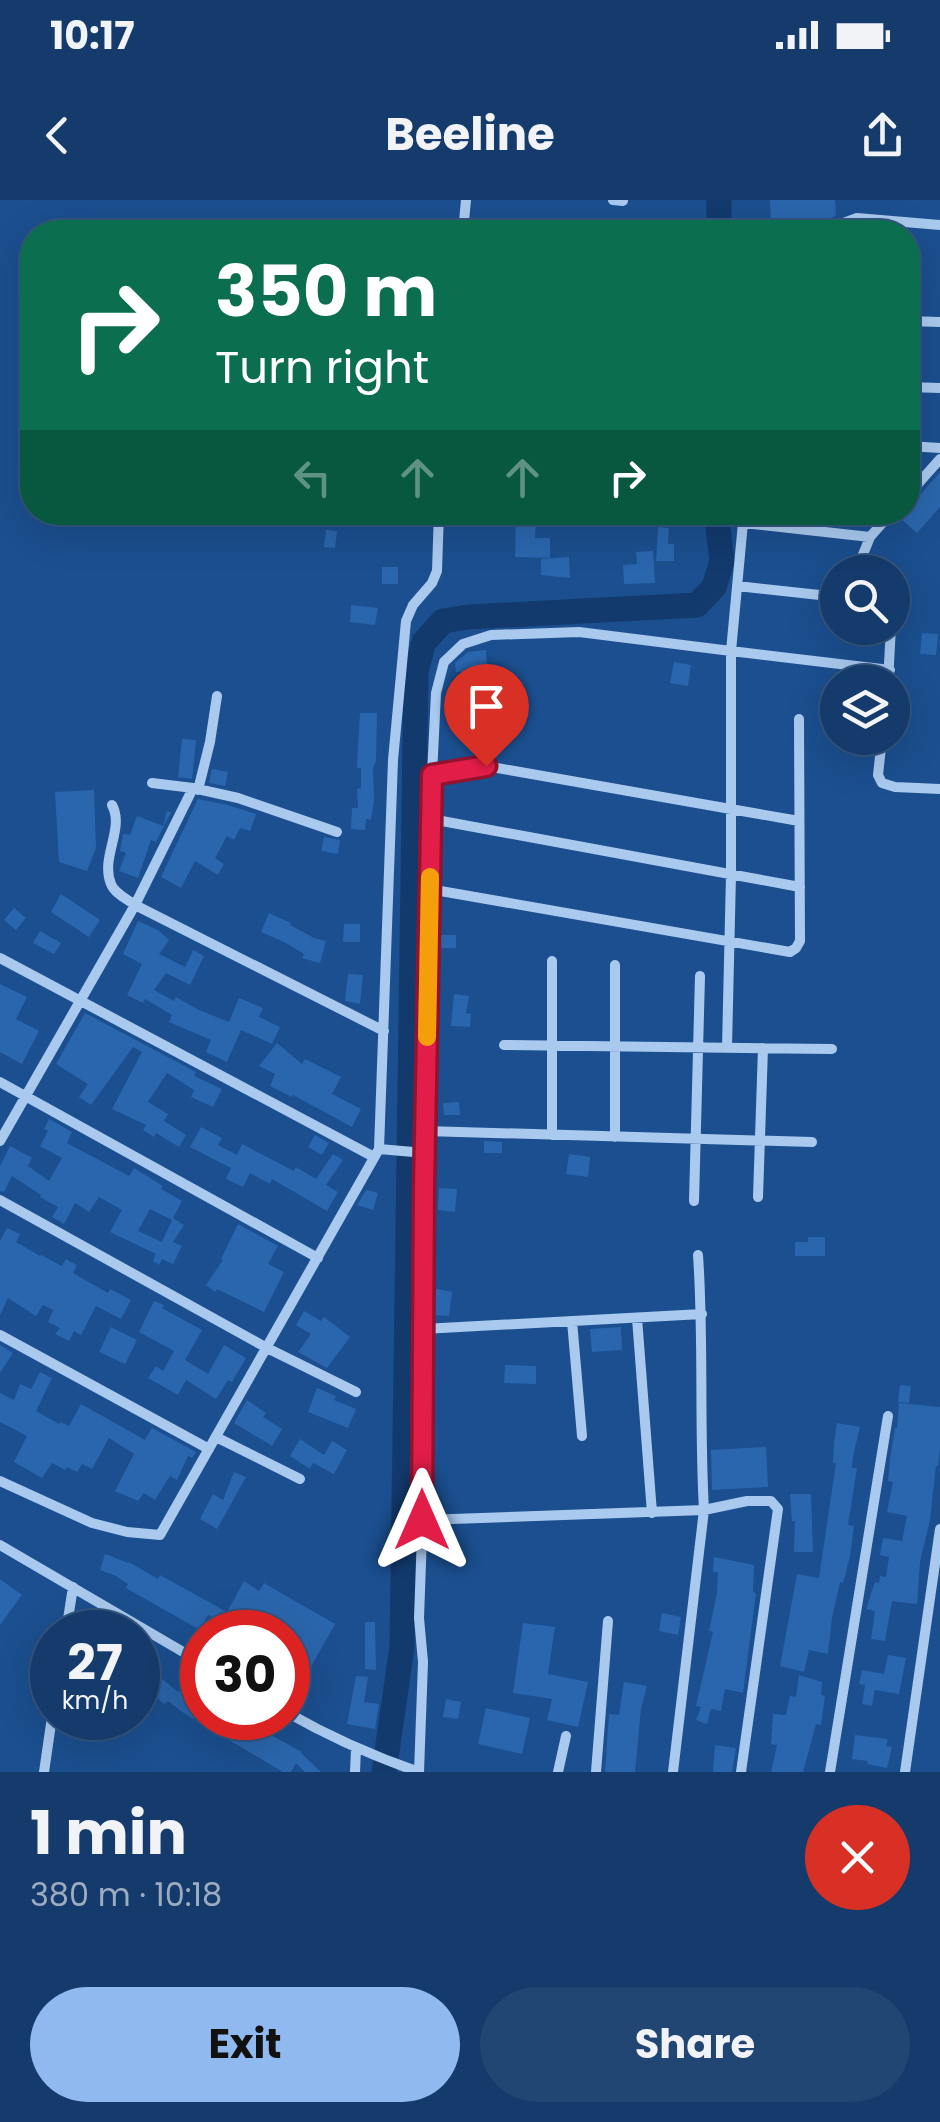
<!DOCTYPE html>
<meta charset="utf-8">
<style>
:root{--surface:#143b6b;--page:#214673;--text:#f1f3f6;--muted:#9dadc1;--line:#33557e;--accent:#90b9f0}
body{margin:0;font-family:Poppins,sans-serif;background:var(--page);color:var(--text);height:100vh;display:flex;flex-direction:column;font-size:38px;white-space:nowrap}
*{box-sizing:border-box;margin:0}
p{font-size:32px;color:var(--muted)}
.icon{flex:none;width:55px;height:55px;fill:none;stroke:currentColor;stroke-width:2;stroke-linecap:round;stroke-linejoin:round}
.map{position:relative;height:1572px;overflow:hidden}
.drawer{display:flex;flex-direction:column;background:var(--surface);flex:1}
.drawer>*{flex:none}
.guide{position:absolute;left:20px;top:20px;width:900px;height:305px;border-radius:40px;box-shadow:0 10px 40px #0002,0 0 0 2px var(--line);background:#0b6e4f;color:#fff;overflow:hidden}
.buttons{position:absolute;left:820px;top:355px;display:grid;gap:20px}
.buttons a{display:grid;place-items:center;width:90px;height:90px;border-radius:50%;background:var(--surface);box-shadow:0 10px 40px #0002,0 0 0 2px var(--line);font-size:50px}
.speed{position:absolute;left:30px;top:1410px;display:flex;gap:20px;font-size:50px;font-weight:700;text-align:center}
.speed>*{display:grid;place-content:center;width:130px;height:130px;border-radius:50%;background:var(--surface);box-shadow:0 10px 40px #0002,0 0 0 2px var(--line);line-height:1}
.speed small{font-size:25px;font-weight:400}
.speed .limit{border:15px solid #d22;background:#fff;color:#111}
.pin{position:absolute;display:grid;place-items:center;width:85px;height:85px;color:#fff;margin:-102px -42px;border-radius:50% 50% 50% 0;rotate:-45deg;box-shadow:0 0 10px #0007}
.pin .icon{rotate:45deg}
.me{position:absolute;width:110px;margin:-55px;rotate:0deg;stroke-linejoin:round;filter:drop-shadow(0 0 8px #0008)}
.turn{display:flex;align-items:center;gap:35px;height:210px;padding:0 30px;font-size:45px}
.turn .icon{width:130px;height:130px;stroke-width:2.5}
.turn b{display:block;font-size:70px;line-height:85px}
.lanes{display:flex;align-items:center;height:95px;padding:0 30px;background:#0003;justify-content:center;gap:50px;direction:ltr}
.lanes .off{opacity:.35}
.round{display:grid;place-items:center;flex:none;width:105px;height:105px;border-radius:52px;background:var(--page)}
.overview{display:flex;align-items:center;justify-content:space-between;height:170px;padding:0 30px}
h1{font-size:60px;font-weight:700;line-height:75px}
.cta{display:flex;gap:20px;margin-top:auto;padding:20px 30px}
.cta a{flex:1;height:115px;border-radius:60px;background:var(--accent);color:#111;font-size:40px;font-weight:700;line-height:115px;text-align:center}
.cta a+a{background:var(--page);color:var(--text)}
.status{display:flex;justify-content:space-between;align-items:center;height:70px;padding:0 50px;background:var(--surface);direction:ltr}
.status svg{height:28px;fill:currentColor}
header{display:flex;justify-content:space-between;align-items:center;height:130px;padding:0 30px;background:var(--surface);font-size:45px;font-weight:700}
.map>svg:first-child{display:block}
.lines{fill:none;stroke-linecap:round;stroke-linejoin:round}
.river{stroke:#123a6d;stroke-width:25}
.building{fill:#2a66ad;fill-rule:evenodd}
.street{stroke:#a9c9ee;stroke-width:10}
.route-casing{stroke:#92132f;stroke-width:25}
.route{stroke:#e11d48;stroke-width:18}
.slow{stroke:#f59e0b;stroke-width:18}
</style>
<div class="status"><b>10:17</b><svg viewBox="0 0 49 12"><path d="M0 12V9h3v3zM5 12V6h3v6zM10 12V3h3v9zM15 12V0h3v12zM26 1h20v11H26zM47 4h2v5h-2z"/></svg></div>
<header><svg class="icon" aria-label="back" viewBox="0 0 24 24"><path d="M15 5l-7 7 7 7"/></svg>Beeline<svg class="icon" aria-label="share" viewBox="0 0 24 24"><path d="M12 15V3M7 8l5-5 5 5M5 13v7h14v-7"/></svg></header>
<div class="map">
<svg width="940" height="1572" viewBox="0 0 940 1572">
<rect width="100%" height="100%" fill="#1b4f8f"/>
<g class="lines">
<path class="river" d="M719,32V0
M384,1572L402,1447L416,471L424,442L443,421L468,417L697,405L714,387L722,361L716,312"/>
</g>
<path class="building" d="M770,0H835L836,16L828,19L771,22Z
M940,272V307L917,333L899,317L901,312H908V304L915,301Z
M516,318H536L535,338H550V358L515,357Z
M658,327L669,328L668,344H674V361H656Z
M326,330L337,331L335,348L324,347Z
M653,351L655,383L624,384L623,365L637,364L636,352Z
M569,357L570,378L541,375V359Z
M382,367H398V384H382Z
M351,405L378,408L375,425L350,422Z
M922,433L938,434L936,455L920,454Z
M486,450L487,471L456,472L455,463L468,452Z
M674,462L691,465L688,486L670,483Z
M360,513H377L376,561L373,568L374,601L371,620L366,619L365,630L351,629L352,608H358L357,589L361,588V568H357Z
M182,539L196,540L192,579L178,577Z
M212,569L228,572L225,586L209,583Z
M94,590L96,648L87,671L59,662L55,592Z
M198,599L228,605L256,614L250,631L240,628L234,640L227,636L215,658L224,664L218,675L195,661L181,688L161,677Z
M167,611L171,612L156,642L151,640L138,678L119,671L126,653L120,651L123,634L130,635L137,616L163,626Z
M324,637L340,640L338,654L321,651Z
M61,694L100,720L89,737L51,712Z
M14,708L26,718L16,730L4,720Z
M269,713L291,723L290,725L314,738L326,741L320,763L302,758L304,754L286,743L261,732Z
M138,721L158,730L169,740L159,754L185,767L193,750L204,756L190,785L166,773L154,790L174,801L176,797L199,810L229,822L239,798L263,808L259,817L280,827L272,844L241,830L227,862L206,852L211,840L169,822L172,815L145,799L143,803L127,795L142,764L123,754Z
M344,724H360V742H343Z
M40,731L61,743L54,754L33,743Z
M440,735H456V748H440Z
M348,774L363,775L360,804L345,801Z
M0,784L27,797L16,819L39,831L22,864L0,852Z
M454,794L469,796L466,813L471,814L470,827L451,826Z
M85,813L196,872L194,876L222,889L213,907L191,897L194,890L167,873L148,902L168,914L164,921L186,935L179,947L156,933L154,937L143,930L146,925L112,909L142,852L133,847L91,905L79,897L88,884L56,864Z
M277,843L302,864L305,859L341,877L332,894L361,909L352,927L293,895L292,897L270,886L275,874L259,866Z
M459,902L460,915H444L443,903Z
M49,919L72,932L67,943L129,976L134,968L163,986L161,989L182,1001L173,1018L184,1025L173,1042L182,1046L173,1064L162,1059L159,1065L153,1061L156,1054L110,1032L122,1010L99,997L89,1012L75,1003L64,1024L52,1017L58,1007L40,997L41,995L12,976L4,992L0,991V966L10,946L32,958L28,966L49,981L62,958L40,946L48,931L44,929ZM150,1009L172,1020L162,1042L138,1031Z
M201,927L222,938L218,945L237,955L242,944L294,971L296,967L316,979L333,954L343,960L326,985L338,992L327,1011L272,979L270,984L250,973L243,987L226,979L231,968L190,947Z
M315,935L329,943L322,955L308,947Z
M484,941L502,942V953H484Z
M569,954L590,957L588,977L566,974Z
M439,988L457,989L455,1012L438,1010Z
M366,990L378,993L373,1010L357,1005Z
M238,1024L278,1046L268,1064L284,1072L264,1112L217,1089L215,1092L206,1085L223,1060L221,1059Z
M7,1028L20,1034L16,1042L40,1056L41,1055L62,1066L66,1059L77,1065L73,1073L108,1093L110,1089L131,1100L121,1119L96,1106L81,1135L74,1131L69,1141L55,1134L60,1128L48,1122L53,1110L43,1105L36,1116L8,1098L0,1115V1041Z
M808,1037H825V1056H795V1042H808Z
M433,1088L452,1092L449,1116L433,1115Z
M154,1101L164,1105L162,1108L202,1130L185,1160L208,1174L224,1145L246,1158L232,1182L228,1180L216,1199L186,1180L178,1195L148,1178L156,1166L163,1171L174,1151L139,1132Z
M304,1111L321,1121L324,1117L350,1137L327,1168L298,1152L311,1134L296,1125Z
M111,1127L137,1140L125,1164L99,1152Z
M621,1127L622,1150L592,1152L590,1129Z
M0,1145L13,1153L0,1173Z
M505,1165L536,1166V1184L504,1183Z
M40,1172L52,1178L36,1211L59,1224L60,1222L69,1226L81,1204L145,1240L152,1228L196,1252L192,1258L188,1256L177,1280L170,1276L155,1300L144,1293L138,1301L115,1291L134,1254L109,1238L92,1269L82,1264L77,1272L67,1267L65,1270L52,1263L42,1278L14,1262L27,1236L0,1222V1193L14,1200L20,1184L31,1189Z
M900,1185L911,1186L909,1203L898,1202Z
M317,1188L336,1196L334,1200L356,1209L348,1228L308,1212Z
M247,1200L266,1213L263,1217L282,1229L272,1246L234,1223Z
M899,1203L940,1207V1249L938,1266H936L930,1320L920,1362L917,1404L892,1401L885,1441L871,1439L875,1411L866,1409L875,1382L879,1383L880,1376L886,1377L889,1357L880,1355L883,1338L902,1341L907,1316L887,1312L893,1282L888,1281L890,1259L895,1228H897Z
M837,1223L860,1227L853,1256L852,1268H857L848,1325L854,1326L850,1356L843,1383L840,1382L832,1418L828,1454L809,1450L804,1472L780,1466L797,1374L819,1378L836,1263H833L834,1241Z
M300,1239L324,1255L332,1241L347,1250L334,1274L313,1263L310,1269L290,1256Z
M766,1247L768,1287L712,1290L711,1250Z
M234,1272L246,1277L217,1329L200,1319L213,1294L223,1300Z
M790,1294H811L813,1352H794L795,1321H792Z
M105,1354L128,1363L129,1362L158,1379L160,1375L227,1412L244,1381L259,1391L264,1383L335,1424L299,1488L288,1481V1432H239L208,1415L200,1430L126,1388L128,1384L116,1376L100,1370Z
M714,1357L754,1365L753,1392L756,1393L743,1493L725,1489L721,1511L711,1509L707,1524L696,1520L701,1507L696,1506L713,1432L709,1431L717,1393L718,1372H713Z
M0,1379L22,1395L0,1425Z
M662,1413L681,1417L678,1435L659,1431Z
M365,1422H375L376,1470L365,1469Z
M523,1423L555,1427L548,1474L588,1482L578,1527L547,1520L552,1499L513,1493Z
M888,1455L906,1458L899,1494L875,1490L872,1506L862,1504L865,1485L859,1484L862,1470L884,1474Z
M799,1475L822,1482L821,1495L825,1496L821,1525L816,1524L803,1572H771L777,1545L771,1544L773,1514L786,1515L790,1496L796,1497Z
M356,1476L368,1477L364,1502L379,1504L375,1529L347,1524Z
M161,1478L178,1492L183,1486L202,1501V1518H240L302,1552L301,1553L321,1572H305L296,1563L291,1572H283L182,1512L168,1501L164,1504L150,1491Z
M624,1482L647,1486L641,1509L635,1572H605L609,1514L619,1515Z
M446,1499L461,1502L458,1519L443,1517Z
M486,1508L530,1518L522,1554L478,1544Z
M855,1535L888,1539L886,1546L892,1547L887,1568L867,1564L868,1561L852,1559Z
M715,1545L736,1548L732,1572H713Z"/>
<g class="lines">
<path class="street" d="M613,0L623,1
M463,32L466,0
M819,32L857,18L940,25
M908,121L940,122
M908,187L940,188
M908,246L940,248
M908,295L940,259
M564,312L656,317
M743,323L870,337
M856,372L870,337L892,312
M737,386L838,397
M888,482L892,408
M882,538L878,575L882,583L895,587L940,589
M432,575L486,566L799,621
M152,583L193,588L238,598L337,632
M198,590L210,542L217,496
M112,605C125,629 100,657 111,684C114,693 127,699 135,705L384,831
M431,619L800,687
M429,689L790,752L796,748L800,741L799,519
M0,758L374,957
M504,845L832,849
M727,847L731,675V451L890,470
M0,882L318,1058
M425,931L812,942
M552,935V761
M615,937V765
M0,941L135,705L193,588
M379,949L425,953
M758,997L763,848
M0,1000L267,1148L356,1192
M694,1001L700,776
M637,1118L652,1313
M572,1121L582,1236
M423,1129L702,1114
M0,1135L209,1249
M216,1237L300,1279
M0,1281L92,1323L127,1332L160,1335L379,949L393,560L406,421L413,405L432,383L437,371L439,312
M423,1320L704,1310C699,1225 704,1140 698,1055
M0,1345L202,1463
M66,1432L73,1387
M288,1513C330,1537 373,1556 419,1572L423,1462L419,1418L423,1308L425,953L432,575L436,493L444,462L463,444L491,435L579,432L731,451L744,312
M44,1572L52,1517
M355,1572L356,1549
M558,1572L566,1536
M596,1572L608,1421
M673,1572L704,1310L747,1301H771L778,1309L741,1572
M830,1572L888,1216
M905,1572L940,1329"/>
</g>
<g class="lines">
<defs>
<path id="route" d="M422,1320L424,988L432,575L486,566"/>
</defs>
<use href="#route" class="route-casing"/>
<use href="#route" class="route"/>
<path class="slow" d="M427,837L430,677"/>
</g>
</svg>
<div class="buttons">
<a><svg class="icon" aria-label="search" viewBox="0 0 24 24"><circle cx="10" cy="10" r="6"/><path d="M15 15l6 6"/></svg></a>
<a><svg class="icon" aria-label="layers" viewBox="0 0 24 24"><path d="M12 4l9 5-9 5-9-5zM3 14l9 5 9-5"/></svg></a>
</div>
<div class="speed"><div>27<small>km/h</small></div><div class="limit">30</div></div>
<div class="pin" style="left:486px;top:566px;background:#d93025"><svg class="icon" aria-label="arrive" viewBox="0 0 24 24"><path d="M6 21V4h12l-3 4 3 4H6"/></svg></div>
<svg class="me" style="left:422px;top:1320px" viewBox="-20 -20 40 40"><path d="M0-17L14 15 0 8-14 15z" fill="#e11d48" stroke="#fff" stroke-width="4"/></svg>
<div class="guide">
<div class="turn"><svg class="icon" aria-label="right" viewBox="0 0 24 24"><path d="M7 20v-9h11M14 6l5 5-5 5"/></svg><div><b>350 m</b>Turn right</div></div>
<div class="lanes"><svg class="icon off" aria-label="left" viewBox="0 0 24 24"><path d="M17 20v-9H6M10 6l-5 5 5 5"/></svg><svg class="icon off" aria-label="ahead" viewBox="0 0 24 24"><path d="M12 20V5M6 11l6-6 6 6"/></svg><svg class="icon off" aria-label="ahead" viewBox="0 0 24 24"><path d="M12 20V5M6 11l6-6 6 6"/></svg><svg class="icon" aria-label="right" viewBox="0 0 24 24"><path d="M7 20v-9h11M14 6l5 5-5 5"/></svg></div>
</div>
</div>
<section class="drawer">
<div class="overview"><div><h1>1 min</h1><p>380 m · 10:18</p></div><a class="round" style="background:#d93025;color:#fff"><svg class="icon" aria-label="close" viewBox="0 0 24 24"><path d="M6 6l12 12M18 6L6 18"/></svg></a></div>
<div class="cta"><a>Exit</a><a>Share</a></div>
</section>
